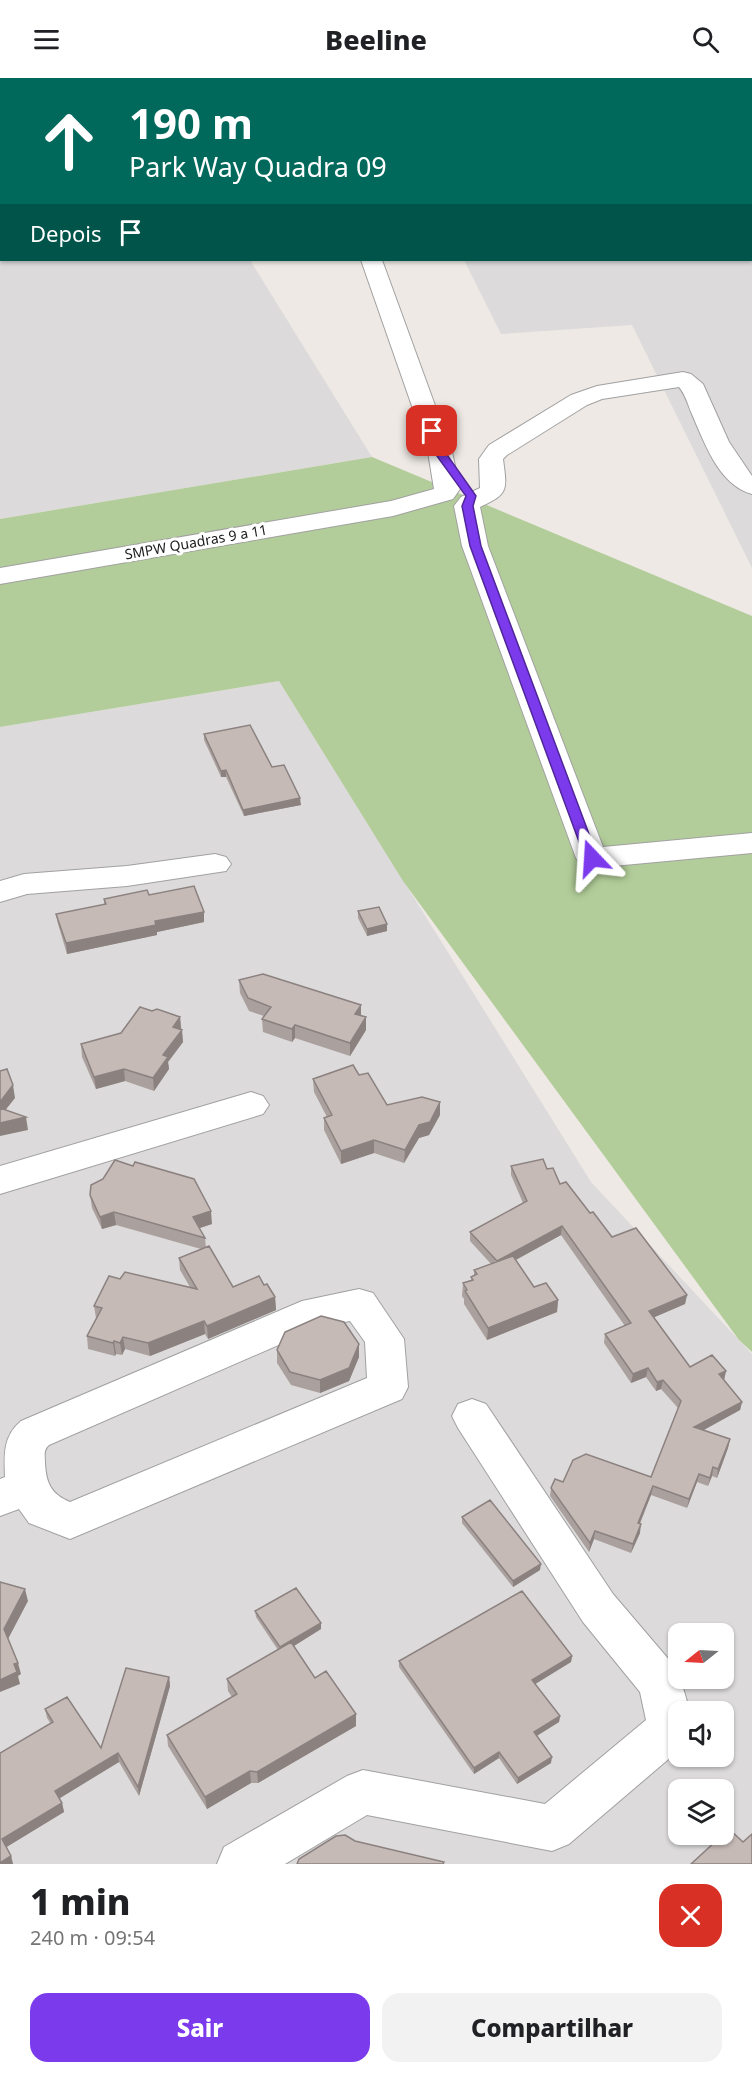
<!DOCTYPE html>
<html lang="pt">
<meta charset="utf-8">
<style>
:root{--surface:#fff;--page:#f2f2f2;--text:#202124;--muted:#757577;--accent:#7c3aed}
body{margin:0;font-family:"Noto Sans",sans-serif;background:var(--page);color:var(--text);height:100vh;display:flex;flex-direction:column;font-size:22px;white-space:nowrap}
*{box-sizing:border-box;margin:0}
p{font-size:20px;color:var(--muted)}
.icon{flex:none;width:33px;height:33px;fill:none;stroke:currentColor;stroke-width:2;stroke-linecap:round;stroke-linejoin:round}
.map{position:relative;height:1786px;overflow:hidden}
.sheet{display:flex;flex-direction:column;background:var(--surface);flex:1}
.sheet>*{flex:none}
.guide{position:absolute;left:0px;top:0px;width:753px;height:183px;box-shadow:0 2px 4px #0004;background:#00695c;color:#fff;overflow:hidden}
.needle{width:39px;rotate:252deg}
.controls{position:absolute;left:668px;top:1545px;display:grid;gap:12px}
.controls a{display:grid;place-items:center;width:66px;height:66px;border-radius:12px;background:var(--surface);box-shadow:0 2px 4px #0004;font-size:30px}
.pin{position:absolute;display:grid;place-items:center;width:51px;height:51px;color:#fff;margin:-26px;border-radius:12px;box-shadow:0 3px 9px #0006}
.me{position:absolute;width:66px;margin:-33px;rotate:340deg;stroke-linejoin:round;filter:drop-shadow(0 0 4px #0008)}
.turn{display:flex;align-items:center;gap:21px;height:126px;padding:0 30px;font-size:27px}
.turn .icon{width:78px;height:78px;stroke-width:2.5}
.turn b{display:block;font-size:42px;line-height:51px}
.then{display:flex;align-items:center;height:57px;padding:0 30px;background:#0003;gap:12px;font-size:22px}
.round{display:grid;place-items:center;flex:none;width:63px;height:63px;border-radius:18px;background:var(--page)}
.summary{display:flex;align-items:center;justify-content:space-between;height:102px;padding:0 30px}
h1{font-size:36px;font-weight:800;line-height:45px}
.action{display:flex;gap:12px;margin-top:auto;padding:12px 30px}
.action a{flex:1;height:69px;border-radius:18px;background:var(--accent);color:#fff;font-size:24px;font-weight:800;line-height:69px;text-align:center}
.action a+a{background:var(--page);color:var(--text)}
header{display:flex;justify-content:space-between;align-items:center;height:78px;padding:0 30px;background:var(--surface);font-size:27px;font-weight:800}
.map>svg:first-child{display:block}
.residential{fill:#dcdadb;fill-rule:evenodd}
.forest{fill:#b2cd99}
.lines{fill:none;stroke-linecap:round;stroke-linejoin:round}
.minor-casing{stroke:#a1a1a1;stroke-width:2}
.minor{fill:#fff;fill-rule:evenodd}
.wall{fill:#aaa09d}
.shaded-wall{fill:#8b8280}
.building{fill:#c6bab7;stroke:#8b8280;stroke-width:1.5}
.route{fill:#7c3aed;stroke:#51269a;stroke-width:1.5}
.labels{text-anchor:middle;stroke-width:6;stroke-linejoin:round;paint-order:stroke}
.far-street-label{font-size:14px;fill:#1d1d1d;stroke:#fff}
</style>
<header><svg class="icon" aria-label="menu" viewBox="0 0 24 24"><path d="M4 6h16M4 12h16M4 18h16"/></svg>Beeline<svg class="icon" aria-label="search" viewBox="0 0 24 24"><circle cx="10" cy="10" r="6"/><path d="M15 15l6 6"/></svg></header>
<div class="map">
<svg width="752" height="1786" viewBox="0 0 752 1786">
<rect width="100%" height="100%" fill="#eee9e4"/>
<path class="residential" d="M0,0L139,1L2,2V182H250L372,379L0,441Z
M374,0H752V490L632,247L501,256L464,182H752V2Z
M279,603L591,1104L752,1276V1786H0V649ZM678,1556H723V1600H678ZM678,1634H723V1678H678ZM678,1712H723V1756H678Z"/>
<path class="forest" d="M372,379L752,538V1274L739,1262L403,803L279,603L0,649V441Z"/>
<g class="lines">
<defs>
<path id="minor" d="M298,0H316L317,2H299Z
M715,0H733L734,2H716Z
M361,182H382L452,374L460,411L453,421L393,438L0,506V490L391,423L434,411L428,374Z
M683,294L691,296L703,306L729,364L752,398V416C718,407 704,363 691,334C688,326 685,316 679,309L602,321L587,327L507,377L503,381C507,412 509,416 480,429L488,468L603,769L752,755V775L592,790L581,787L576,780L462,468L454,428L461,419L480,410L479,381L489,367L571,317L597,308Z
M215,776L226,779L231,786L226,793L127,808L27,816L0,824V803L24,796L127,788Z
M251,1014L263,1018L269,1027L263,1036L0,1116V1088Z
M359,1211L373,1215L404,1261L408,1309L402,1321L70,1461L29,1445L19,1431L0,1438V1401L5,1399C4,1377 3,1358 21,1343L302,1223ZM350,1243L365,1264L367,1300L70,1424C51,1416 46,1405 45,1385C45,1378 43,1372 49,1367L322,1248Z
M472,1321L486,1326L613,1516L676,1590C682,1604 685,1617 690,1634H678V1673L569,1766L552,1773L367,1737L285,1786H217L224,1769L347,1698L363,1692L545,1726L646,1642L640,1614L583,1544L458,1350L452,1338L458,1326Z"/>
</defs>
<use href="#minor" class="minor-casing"/>
<use href="#minor" class="minor"/>
</g>
<path class="wall" d="M632,0H702L704,2H633Z
M204,656L272,689L301,727L244,738L226,699H221L204,662Z
M149,817L204,834V844L157,854V857L67,876L58,846L56,836L104,827V821Z
M358,833L387,846V853L367,858L358,840Z
M239,902L361,927V937L366,952L350,978L295,960L292,964L263,954L262,941L264,938L249,933L240,915Z
M152,933L180,939L183,964L168,984L169,991L154,1013L125,1003L96,1011L82,979L81,966L121,955Z
M359,997L387,1027L440,1024V1037L429,1057L419,1060L404,1085L374,1075L341,1086L324,1052V1040L327,1039L314,1014L313,1001Z
M511,1088L547,1091L560,1106L590,1135L612,1159L687,1217L685,1226L654,1239L690,1289L726,1293L724,1302L742,1324L740,1332L703,1352L730,1361L728,1370L717,1400L712,1398L708,1408L697,1404L687,1430L651,1417L640,1446V1455L631,1475L594,1461L589,1474L550,1418L551,1410L563,1404L651,1399L678,1330L661,1311L656,1313L646,1299L631,1305L604,1265L605,1256L625,1248L561,1157L516,1182L534,1209L558,1222L557,1234L487,1262L464,1226V1221L462,1218L463,1205L471,1202V1199L474,1198V1192L491,1186L470,1163V1154L523,1125L511,1097Z
M90,1117L212,1146L199,1150L205,1160L206,1170L233,1209L264,1207L275,1219L276,1232L208,1261L205,1256L150,1278L125,1271L122,1277L116,1276L115,1278L88,1271L87,1258L96,1240L94,1228L120,1201L190,1209L180,1192L179,1180L201,1171L116,1147L102,1151L92,1130Z
M359,1266V1279L349,1303L320,1315L291,1307L277,1285V1272Z
M462,1439L540,1492L513,1509L462,1445Z
M255,1533L321,1551L294,1568L315,1600L356,1636V1648L258,1705H251L207,1731L168,1668L167,1657L232,1619L228,1613L227,1601L278,1572L256,1539Z
M572,1578L571,1584L535,1606L560,1638L559,1644L537,1658L551,1685L517,1706L499,1680L474,1696L399,1589V1583Z
M126,1590L169,1599L170,1608L139,1718L119,1684L59,1720L62,1725L64,1734L6,1769L11,1778L13,1786H0V1675L51,1646L47,1640L45,1631L67,1619L101,1670Z"/>
<path class="shaded-wall" d="M0,137H2V145L0,146Z
M226,692V699H221V693Z
M300,720L301,727L244,738L243,732Z
M204,834V844L157,854V857L67,876L66,865L155,843Z
M387,846V853L367,858V851Z
M361,927V940L355,936Z
M180,939L181,952L173,949Z
M366,939V952L350,978V965Z
M295,947V960L292,964V951Z
M182,952L183,964L168,984L169,991L154,1013L153,1000L163,977Z
M124,991L125,1003L96,1011L94,999Z
M13,1007L15,1020L0,1039V1024Z
M440,1024V1037L429,1057L419,1060L404,1085L405,1072L419,1047Z
M26,1039L28,1052L0,1058V1045Z
M374,1062V1075L341,1086V1073Z
M211,1133L212,1146L194,1152L193,1139Z
M114,1134L116,1147L102,1151L100,1139Z
M562,1148L561,1157L497,1192V1183Z
M687,1217L685,1226L648,1242L649,1233Z
M275,1219L276,1232L208,1261L207,1248Z
M558,1222L557,1234L487,1262L488,1250Z
M204,1243L205,1256L150,1278L148,1265Z
M123,1259L125,1271L122,1277L120,1265Z
M114,1263L116,1276L115,1278L113,1265Z
M359,1266V1279L349,1303L320,1315V1302Z
M648,1290L646,1299L631,1305L633,1296Z
M726,1293L724,1302L719,1296Z
M663,1302L661,1311L656,1313L657,1304Z
M742,1324L740,1332L693,1358L694,1349Z
M730,1361L728,1370L717,1400L718,1391Z
M713,1389L712,1398L708,1408L710,1400Z
M699,1396L697,1404L687,1430L689,1421Z
M653,1408L651,1417L636,1454L638,1445Z
M641,1446L640,1455L631,1475L633,1466Z
M595,1453L594,1461L589,1474L590,1465Z
M541,1486L540,1492L513,1509V1503Z
M25,1511L28,1523L7,1563L4,1551Z
M321,1545V1551L281,1576L280,1569Z
M572,1578L571,1584L532,1608V1602Z
M18,1585L21,1596L18,1598L20,1606L0,1614V1602L14,1586Z
M169,1599L170,1608L139,1718L138,1709Z
M356,1636V1648L258,1705L257,1694Z
M560,1638L559,1644L533,1660L534,1654Z
M499,1674V1680L474,1696V1690Z
M118,1675L119,1684L57,1722L55,1713Z
M552,1679L551,1685L517,1706L518,1700Z
M250,1693L251,1705L207,1731L205,1719Z
M62,1725L64,1734L5,1770L2,1761Z
M11,1778L13,1786H0V1785Z"/>
<path class="building" d="M641,0H702L704,2H643Z
M2,73V137H0V74Z
M250,647L272,689L284,687L300,720L243,732L226,692L221,693L204,656Z
M194,808L204,834L155,843L156,847L66,865L56,836L106,826L104,821L147,812L149,817Z
M379,829L387,846L367,851L358,833Z
M263,896L361,927L355,936L366,939L350,965L295,947L292,951L262,941L271,929L248,920L239,902Z
M140,929L152,933L157,931L180,939L173,949L182,952L163,977L168,979L153,1000L124,991L94,999L81,966L121,955Z
M353,987L359,997L368,995L387,1027L422,1019L440,1024L430,1044L419,1047L405,1072L374,1062L341,1073L324,1040L332,1037L313,1001Z
M7,991L13,1007L0,1024V993Z
M0,1030L26,1039L0,1045Z
M543,1081L547,1091L553,1090L560,1106L566,1104L590,1135L593,1134L612,1159L636,1150L687,1217L649,1233L690,1289L712,1277L726,1293L719,1296L742,1324L694,1349L730,1361L718,1391L713,1389L710,1400L699,1396L689,1421L653,1408L638,1445L641,1446L633,1466L595,1453L590,1465L551,1410L555,1401L563,1404L573,1382L586,1376L651,1399L681,1323L663,1302L657,1304L648,1290L633,1296L605,1256L631,1245L562,1148L497,1183L470,1154L527,1123L511,1088Z
M115,1082L133,1088L135,1084L194,1101L211,1133L193,1139L205,1160L114,1134L100,1139L90,1117L91,1107L103,1101Z
M209,1168L233,1209L259,1198L264,1207L267,1206L275,1219L207,1248L204,1243L148,1265L123,1259L120,1265L114,1263L113,1265L87,1258L102,1230L94,1228L109,1198L120,1201L125,1194L197,1211L179,1180Z
M513,1178L534,1209L546,1205L558,1222L488,1250L465,1213L467,1212L463,1205L473,1202L471,1199L477,1196L474,1192Z
M321,1238L344,1244L359,1266L349,1290L320,1302L290,1294L277,1272L285,1254Z
M490,1422L541,1486L513,1503L462,1439Z
M0,1504L25,1511L4,1551L18,1585L14,1586L17,1594L0,1602Z
M296,1510L321,1545L280,1569L255,1533Z
M522,1513L572,1578L532,1602L560,1638L534,1654L552,1679L518,1700L499,1674L474,1690L399,1583Z
M291,1564L315,1600L326,1593L356,1636L257,1694L250,1693L205,1719L167,1657L237,1616L227,1601Z
M126,1590L169,1599L138,1709L118,1675L55,1713L62,1725L2,1761L11,1778L0,1785V1675L53,1644L45,1631L67,1619L101,1670Z
M729,1751L743,1764L752,1756V1786H691Z
M345,1757L355,1763L444,1784L443,1786H297L299,1781L336,1758Z"/>
<path class="route" d="M428,351H436L445,374L476,418L473,428L481,468L598,780L596,783L592,784L585,780L470,468L462,428L466,418L434,374L427,353Z"/>
<g class="labels">
<g class="far-street-label">
<text transform="translate(196 464) rotate(-10)" y="5">SMPW Quadras 9 a 11</text>
</g>
</g>
</svg>
<div class="controls">
<a><svg class="needle" viewBox="-14 -14 28 28"><path d="M0-13l5 13h-10z" fill="#e53935"/><path d="M0 13l5-13h-10z" fill="#757577"/></svg></a>
<a><svg class="icon" aria-label="sound" viewBox="0 0 24 24"><path d="M4 9h4l5-4v14l-5-4H4zM17 9q2 3 0 6"/></svg></a>
<a><svg class="icon" aria-label="layers" viewBox="0 0 24 24"><path d="M12 4l9 5-9 5-9-5zM3 14l9 5 9-5"/></svg></a>
</div>
<div class="pin" style="left:432px;top:353px;background:#d93025"><svg class="icon" aria-label="arrive" viewBox="0 0 24 24"><path d="M6 21V4h12l-3 4 3 4H6"/></svg></div>
<svg class="me" style="left:592px;top:780px" viewBox="-20 -20 40 40"><path d="M0-17L14 15 0 8-14 15z" fill="#7c3aed" stroke="#fff" stroke-width="4"/></svg>
<div class="guide">
<div class="turn"><svg class="icon" aria-label="ahead" viewBox="0 0 24 24"><path d="M12 20V5M6 11l6-6 6 6"/></svg><div><b>190 m</b>Park Way Quadra 09</div></div>
<div class="then">Depois<svg class="icon" aria-label="arrive" viewBox="0 0 24 24"><path d="M6 21V4h12l-3 4 3 4H6"/></svg></div>
</div>
</div>
<section class="sheet">
<div class="summary"><div><h1>1 min</h1><p>240 m · 09:54</p></div><a class="round" style="background:#d93025;color:#fff"><svg class="icon" aria-label="close" viewBox="0 0 24 24"><path d="M6 6l12 12M18 6L6 18"/></svg></a></div>
<div class="action"><a>Sair</a><a>Compartilhar</a></div>
</section>
